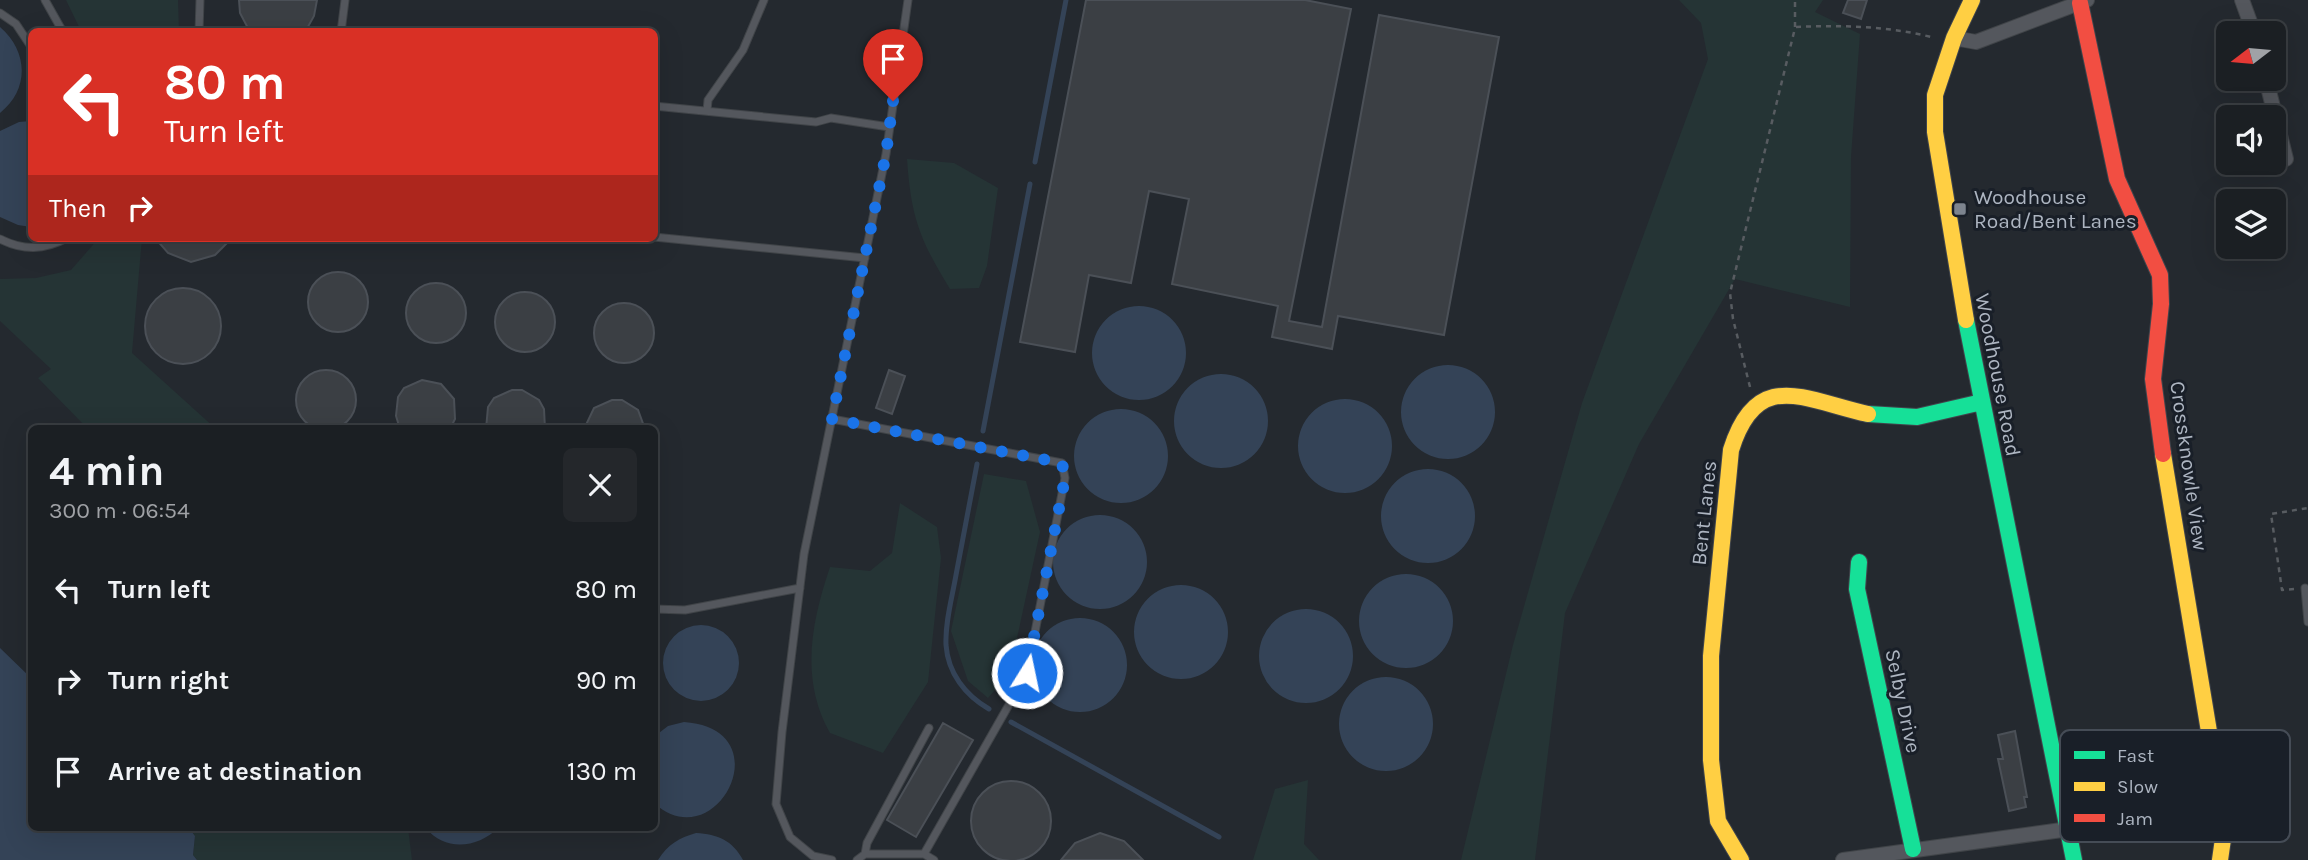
<!DOCTYPE html>
<meta charset="utf-8">
<style>
:root{--surface:#1b1f23;--page:#24272b;--text:#f1f3f6;--muted:#a0a2a6;--line:#393d41}
body{margin:0;font-family:Karla,sans-serif;background:var(--page);color:var(--text);height:100vh;display:flex;flex-direction:column;font-size:26px;white-space:nowrap}
*{box-sizing:border-box;margin:0}
p{font-size:23px;color:var(--muted)}
.icon{flex:none;width:38px;height:38px;fill:none;stroke:currentColor;stroke-width:2;stroke-linecap:round;stroke-linejoin:round}
.map{position:relative;flex:1;overflow:hidden}
.side{position:absolute;left:28px;top:425px;width:630px;height:406px;display:flex;flex-direction:column;background:var(--surface);border-radius:10px;box-shadow:0 7px 28px #0002,0 0 0 2px var(--line)}
.side>*{flex:none}
.banner{position:absolute;left:28px;top:28px;width:630px;height:214px;border-radius:10px;box-shadow:0 7px 28px #0002,0 0 0 2px var(--line);background:#d93025;color:#fff;overflow:hidden}
.needle{width:46px;rotate:254deg}
.tools{position:absolute;left:2216px;top:21px;display:grid;gap:14px}
.tools a{display:grid;place-items:center;width:70px;height:70px;border-radius:10px;background:var(--surface);box-shadow:0 7px 28px #0002,0 0 0 2px var(--line);font-size:35px}
.pin{position:absolute;display:grid;place-items:center;width:60px;height:60px;color:#fff;margin:-72px -30px;border-radius:50% 50% 50% 0;rotate:-45deg;box-shadow:0 0 7px #0007}
.pin .icon{rotate:45deg}
.me{position:absolute;width:77px;margin:-38px;rotate:10deg;stroke-linejoin:round;filter:drop-shadow(0 0 5px #0008)}
.turn{display:flex;align-items:center;gap:24px;height:147px;padding:0 21px;font-size:32px}
.turn .icon{width:91px;height:91px;stroke-width:2.5}
.turn b{display:block;font-size:49px;line-height:60px}
.then{display:flex;align-items:center;height:66px;padding:0 21px;background:#0003;gap:14px;font-size:26px}
.round{display:grid;place-items:center;flex:none;width:74px;height:74px;border-radius:10px;background:var(--page)}
.summary{display:flex;align-items:center;justify-content:space-between;height:119px;padding:0 21px}
h1{font-size:42px;font-weight:700;line-height:52px}
ul{padding:0;list-style:none}
li{display:flex;align-items:center;gap:21px;height:91px;padding:0 21px}
li div{flex:1}
li b{display:block;font-size:26px}
li em{font-style:normal}
.map>svg:first-child{display:block}
.green{fill:#253435}
.water{fill:#344357}
.lines{fill:none;stroke-linecap:round;stroke-linejoin:round}
.stream{stroke:#344357;stroke-width:5}
.building{fill:#3b3f44;stroke:#4b5057;stroke-width:2}
.lane-casing{stroke:#404448;stroke-width:9}
.street-casing{stroke:#404448;stroke-width:16}
.fast-casing{stroke:#41454c;stroke-width:18}
.slow-casing{stroke:#41454c;stroke-width:18}
.jam-casing{stroke:#41454c;stroke-width:18}
.path{stroke:#585c61;stroke-width:2.5;stroke-dasharray:5 5;stroke-linecap:butt}
.lane{stroke:#54575d;stroke-width:7}
.street{stroke:#54575d;stroke-width:14}
.fast{stroke:#16e098;stroke-width:16}
.slow{stroke:#ffcf43;stroke-width:16}
.jam{stroke:#f24e42;stroke-width:16}
.route{stroke:#1a73e8;stroke-width:12;stroke-dasharray:0 21.6}
.poi-dot{fill:#7d848e;stroke:#191f28;stroke-width:2.5}
.labels{text-anchor:middle;stroke-width:6;stroke-linejoin:round;paint-order:stroke}
.poi-label{font-size:21px;fill:#adb5c1;stroke:#191f28;text-anchor:start}
.street-label{font-size:21px;fill:#adb5c1;stroke:#191f28}
.key{fill:#191f28;stroke:#454c56;stroke-width:2}
.key-label{font-size:19px;fill:#adb5c1}
</style>
<div class="map">
<svg width="2308" height="860" viewBox="0 0 2308 860">
<rect width="100%" height="100%" fill="#24292f"/>
<path class="green" d="M66,0H178L179,31H81Z
M1679,0H1823L1815,12L1860,34L1851,157L1850,307L1735,279L1639,444L1565,613L1535,860H1461L1513,645L1582,403L1708,59L1701,23Z
M907,159L954,163L998,188L987,266L979,288L950,289C920,240 911,218 907,159Z
M99,238H142L132,353L216,429H88L38,378L51,369L0,321V279L36,278L71,270Z
M984,474L1026,481L1040,532L1014,652L1001,683L988,698L968,681L951,631Z
M900,503L937,527L941,558L928,682L883,753L830,733C800,680 811,623 830,567L870,571L892,553Z
M1308,780L1304,844L1319,860H1253L1275,789Z
M189,828H408L412,860H197L193,855L195,836Z"/>
<path class="water" d="M0,27C28,51 30,89 0,113Z
M31,121V227L18,225L0,217V131L19,122Z
M1092 353a47 47 0 1 1 94 0a47 47 0 1 1-94 0Z
M1401 412a47 47 0 1 1 94 0a47 47 0 1 1-94 0Z
M1174 421a47 47 0 1 1 94 0a47 47 0 1 1-94 0Z
M1298 446a47 47 0 1 1 94 0a47 47 0 1 1-94 0Z
M1074 456a47 47 0 1 1 94 0a47 47 0 1 1-94 0Z
M1381 516a47 47 0 1 1 94 0a47 47 0 1 1-94 0Z
M1053 562a47 47 0 1 1 94 0a47 47 0 1 1-94 0Z
M1359 621a47 47 0 1 1 94 0a47 47 0 1 1-94 0Z
M1134 632a47 47 0 1 1 94 0a47 47 0 1 1-94 0Z
M1259 656a47 47 0 1 1 94 0a47 47 0 1 1-94 0Z
M1033 665a47 47 0 1 1 94 0a47 47 0 1 1-94 0Z
M663 663a38 38 0 1 1 76 0a38 38 0 1 1-76 0Z
M0,648L31,678L32,828H189L195,836L193,855L197,860H0Z
M1339 724a47 47 0 1 1 94 0a47 47 0 1 1-94 0Z
M684,722C784,729 716,860 654,803L655,736L668,726Z
M426,828H498C478,848 445,852 426,828Z
M696,833C718,834 733,841 743,860H658C668,844 679,838 696,833Z"/>
<g class="lines">
<path class="stream" d="M1035,162L1066,0
M983,431L1030,184
M977,464C970,501 963,538 956,575C952,598 945,622 946,645C948,673 965,695 989,709
M1011,722L1219,837"/>
</g>
<path class="building" d="M239,0H317L314,16L305,32H250L240,13Z
M1086,0H1305L1351,9L1289,321L1322,327L1379,15L1499,37L1444,335L1338,316L1332,349L1272,337L1278,306L1172,284L1189,199L1149,191L1131,283L1089,275L1075,352L1020,342Z
M1848,0H1867L1861,19L1843,13Z
M155,238H232L215,255L191,262L168,253Z
M308 302a30 30 0 1 1 60 0a30 30 0 1 1-60 0Z
M406 313a30 30 0 1 1 60 0a30 30 0 1 1-60 0Z
M145 326a38 38 0 1 1 76 0a38 38 0 1 1-76 0Z
M495 322a30 30 0 1 1 60 0a30 30 0 1 1-60 0Z
M594 333a30 30 0 1 1 60 0a30 30 0 1 1-60 0Z
M889,370L905,376L892,414L876,408Z
M296 400a30 30 0 1 1 60 0a30 30 0 1 1-60 0Z
M422,380L441,384L454,399L455,419L450,429H400L396,416L398,397L404,388Z
M512,390H522L539,400L544,409L545,429H486L488,407L494,398Z
M612,400H622L638,410L645,429H584L594,408Z
M943,723L973,740L916,837L887,820Z
M2015,731L2027,797H2024L2026,807L2009,811L1998,759H2003L1998,735Z
M971 821a40 40 0 1 1 80 0a40 40 0 1 1-80 0Z
M1100,833L1124,841L1143,860H1061L1075,843Z"/>
<g class="lines">
<defs>
<path id="lane" d="M45,0L63,32
M0,13L16,24L32,48
M199,32L200,0
M341,32L345,0
M654,106L816,122L831,118L889,127
M707,111L708,100L743,50L764,0
M654,237L865,258
M0,239C24,251 44,250 67,238
M832,419L1062,463L1065,478L1027,673L924,854
M2305,588L2308,622
M654,609L685,610L800,588
M865,854H924L934,860
M832,860L813,856L790,837L776,804L782,732L804,554L886,154L908,0
M857,860L865,854L867,843L929,728"/>
<path id="street" d="M2242,0L2254,33
M1954,38L1976,42L2087,0
M2266,79L2286,159
M1843,860L2069,829"/>
<path id="fast" d="M1966,320L2074,860
M1868,414L1917,417L1982,402
M1859,562L1857,589L1913,849"/>
<path id="slow" d="M1966,320L1935,132V95L1954,38L1972,0
M2163,454L2221,804L2224,832L2220,860
M1741,860L1718,821L1711,760V656L1731,450C1757,367 1804,400 1868,414"/>
<path id="jam" d="M2080,3L2117,179L2160,275L2161,304L2153,379L2163,454"/>
</defs>
<use href="#lane" class="lane-casing"/>
<use href="#street" class="street-casing"/>
<use href="#fast" class="fast-casing"/>
<use href="#slow" class="slow-casing"/>
<use href="#jam" class="jam-casing"/>
<path class="path" d="M1796,27C1843,25 1890,26 1935,38
M1750,387L1733,319L1730,293L1795,28V0
M2294,589L2282,590L2271,514L2308,508"/>
<use href="#lane" class="lane"/>
<use href="#street" class="street"/>
<use href="#fast" class="fast"/>
<use href="#slow" class="slow"/>
<use href="#jam" class="jam"/>
</g>
<g class="lines">
<path class="route" d="M893,101L886,154L832,419L1062,463L1065,478L1027,673"/>
</g>
<rect class="poi-dot" x="1953" y="202" width="14" height="14" rx="3.5"/>
<g class="labels">
<g class="poi-label">
<text x="1974" y="204">Woodhouse<tspan x="1974" dy="24">Road/Bent Lanes</tspan></text>
</g>
<g class="street-label">
<text transform="translate(1998 375) rotate(79)" y="7">Woodhouse Road</text>
<text transform="translate(2189 466) rotate(82)" y="7">Crossknowle View</text>
<text transform="translate(1704 513) rotate(-84)" y="7">Bent Lanes</text>
<text transform="translate(1903 701) rotate(78)" y="7">Selby Drive</text>
</g>
</g>
<rect x="2060" y="730" width="230" height="112" rx="10" class="key"/>
<rect x="2074" y="751" width="31" height="8" fill="#16e098"/>
<rect x="2074" y="782" width="31" height="9" fill="#ffcf43"/>
<rect x="2074" y="814" width="31" height="8" fill="#f24e42"/>
<g class="key-label">
<text x="2117" y="762">Fast</text>
<text x="2117" y="793">Slow</text>
<text x="2117" y="825">Jam</text>
</g>
</svg>
<div class="tools">
<a><svg class="needle" viewBox="-14 -14 28 28"><path d="M0-13l5 13h-10z" fill="#e53935"/><path d="M0 13l5-13h-10z" fill="#a0a2a6"/></svg></a>
<a><svg class="icon" aria-label="sound" viewBox="0 0 24 24"><path d="M4 9h4l5-4v14l-5-4H4zM17 9q2 3 0 6"/></svg></a>
<a><svg class="icon" aria-label="layers" viewBox="0 0 24 24"><path d="M12 4l9 5-9 5-9-5zM3 14l9 5 9-5"/></svg></a>
</div>
<div class="pin" style="left:893px;top:101px;background:#d93025"><svg class="icon" aria-label="arrive" viewBox="0 0 24 24"><path d="M6 21V4h12l-3 4 3 4H6"/></svg></div>
<svg class="me" style="left:1027px;top:673px" viewBox="-20 -20 40 40"><circle r="17" fill="#1a73e8" stroke="#fff" stroke-width="3"/><path d="M0-11L8 9 0 5-8 9z" fill="#fff"/></svg>
<div class="banner">
<div class="turn"><svg class="icon" aria-label="left" viewBox="0 0 24 24"><path d="M17 20v-9H6M10 6l-5 5 5 5"/></svg><div><b>80 m</b>Turn left</div></div>
<div class="then">Then<svg class="icon" aria-label="right" viewBox="0 0 24 24"><path d="M7 20v-9h11M14 6l5 5-5 5"/></svg></div>
</div>
<section class="side">
<div class="summary"><div><h1>4 min</h1><p>300 m · 06:54</p></div><a class="round"><svg class="icon" aria-label="close" viewBox="0 0 24 24"><path d="M6 6l12 12M18 6L6 18"/></svg></a></div>
<ul>
<li><svg class="icon" aria-label="left" viewBox="0 0 24 24"><path d="M17 20v-9H6M10 6l-5 5 5 5"/></svg><div><b>Turn left</b></div><em>80 m</em></li>
<li><svg class="icon" aria-label="right" viewBox="0 0 24 24"><path d="M7 20v-9h11M14 6l5 5-5 5"/></svg><div><b>Turn right</b></div><em>90 m</em></li>
<li><svg class="icon" aria-label="arrive" viewBox="0 0 24 24"><path d="M6 21V4h12l-3 4 3 4H6"/></svg><div><b>Arrive at destination</b></div><em>130 m</em></li>
</ul>
</section>
</div>
